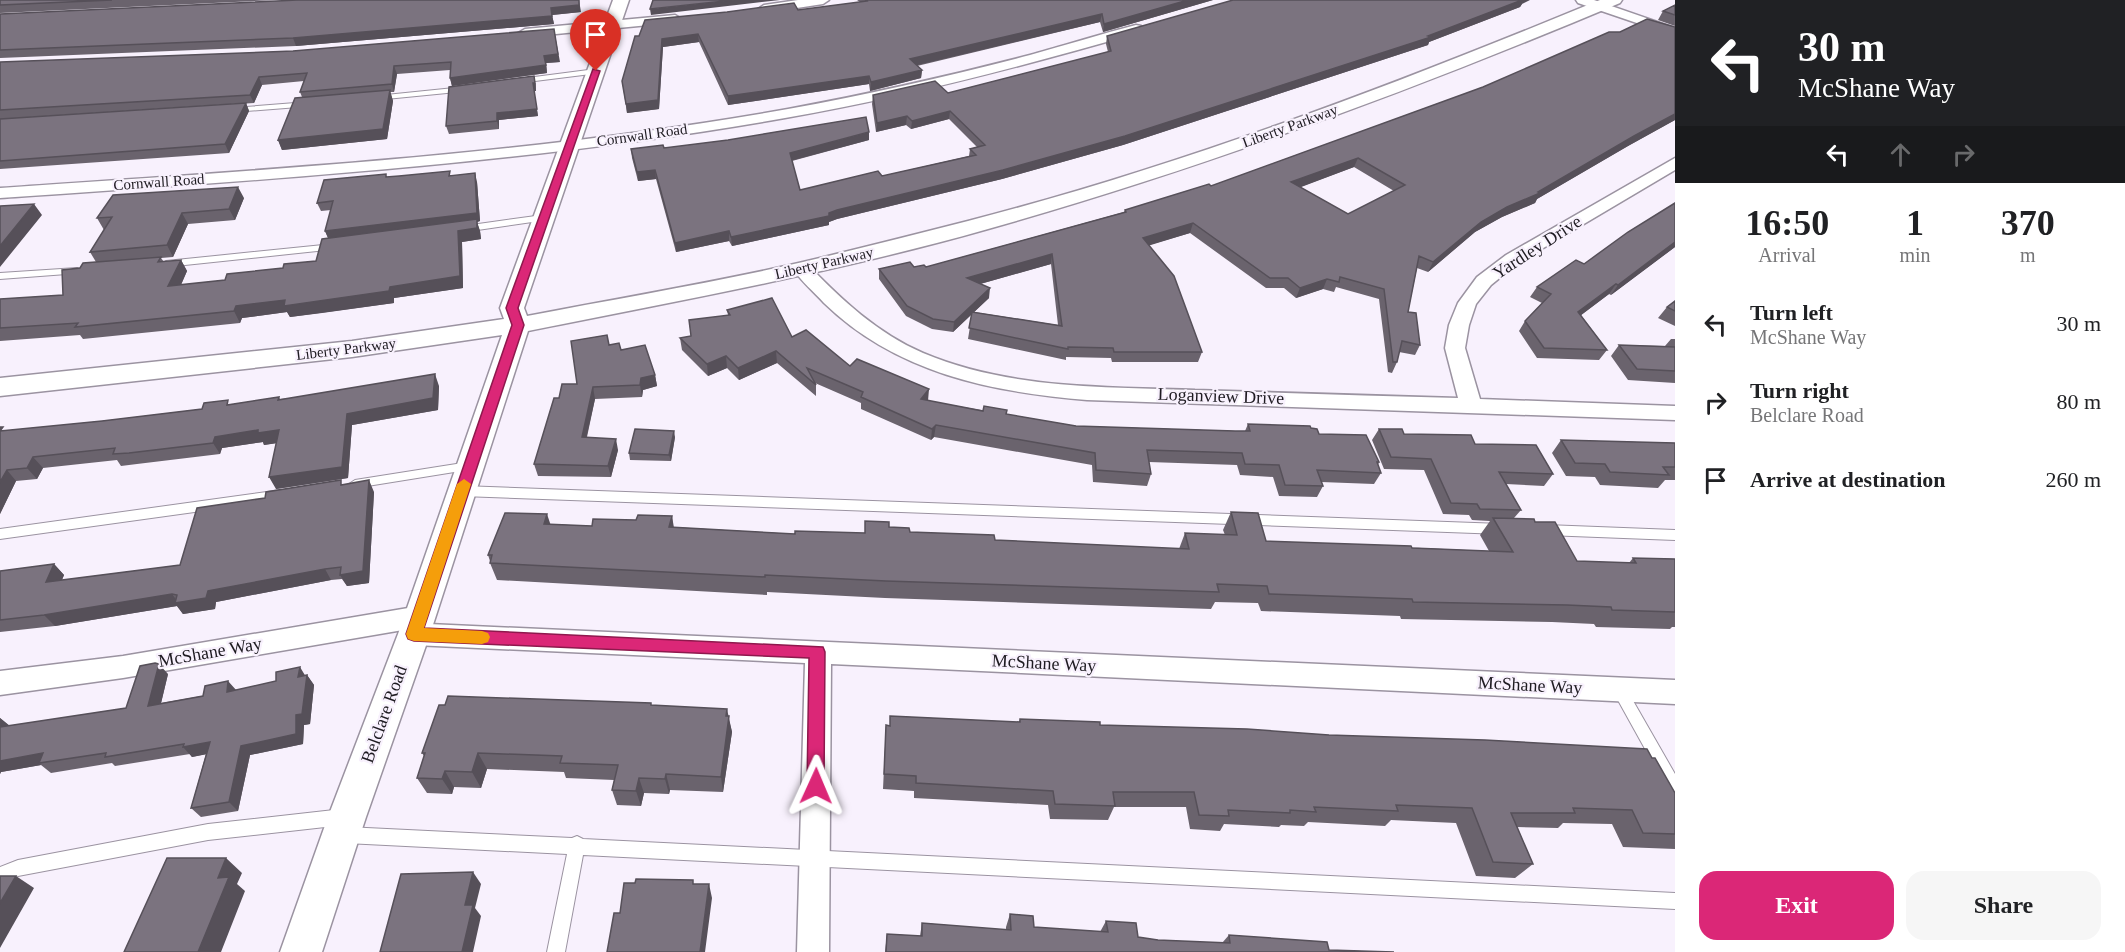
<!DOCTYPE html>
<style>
:root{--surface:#fff;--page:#f6f6f6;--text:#202124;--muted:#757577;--accent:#db2777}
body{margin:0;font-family:Georgia,serif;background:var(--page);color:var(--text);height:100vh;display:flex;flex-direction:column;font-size:22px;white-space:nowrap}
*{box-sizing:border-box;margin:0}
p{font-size:20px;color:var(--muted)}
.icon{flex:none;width:33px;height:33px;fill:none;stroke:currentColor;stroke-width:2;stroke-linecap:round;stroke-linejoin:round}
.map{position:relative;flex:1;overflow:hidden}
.details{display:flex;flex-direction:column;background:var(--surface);width:450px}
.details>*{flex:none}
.hud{background:#202124;color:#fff;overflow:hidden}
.pin{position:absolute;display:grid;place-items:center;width:51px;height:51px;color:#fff;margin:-62px -26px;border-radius:50% 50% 50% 0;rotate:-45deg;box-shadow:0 0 6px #0007}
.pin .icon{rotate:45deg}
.me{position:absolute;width:66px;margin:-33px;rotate:1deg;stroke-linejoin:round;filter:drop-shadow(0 0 4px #0008)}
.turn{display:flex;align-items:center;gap:21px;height:126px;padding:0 24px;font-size:27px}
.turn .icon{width:78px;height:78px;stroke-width:2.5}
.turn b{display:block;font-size:42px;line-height:51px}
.lanes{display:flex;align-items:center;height:57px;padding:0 24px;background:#0003;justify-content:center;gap:30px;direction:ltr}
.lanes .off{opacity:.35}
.eta{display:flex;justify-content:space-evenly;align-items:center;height:102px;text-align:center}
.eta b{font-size:36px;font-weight:700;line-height:42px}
.cta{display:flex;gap:12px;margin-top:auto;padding:12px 24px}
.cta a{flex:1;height:69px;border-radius:18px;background:var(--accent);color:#fff;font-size:24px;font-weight:700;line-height:69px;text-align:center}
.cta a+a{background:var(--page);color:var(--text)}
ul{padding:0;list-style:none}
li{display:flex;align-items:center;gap:18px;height:78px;padding:0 24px}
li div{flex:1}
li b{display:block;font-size:22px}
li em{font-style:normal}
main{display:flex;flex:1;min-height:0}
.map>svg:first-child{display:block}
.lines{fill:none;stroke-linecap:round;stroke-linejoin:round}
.service-casing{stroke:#9b93a1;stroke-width:2}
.minor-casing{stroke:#9b93a1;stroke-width:3}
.tertiary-casing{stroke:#9b93a1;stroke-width:3}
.service{fill:#fff;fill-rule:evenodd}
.minor{fill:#fff;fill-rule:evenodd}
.tertiary{fill:#fff;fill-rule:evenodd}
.wall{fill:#6a636d;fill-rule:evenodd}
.shaded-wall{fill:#565059}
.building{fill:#7b737f;stroke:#565059;stroke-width:1.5;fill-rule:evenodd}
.route{fill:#db2777;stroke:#8e194d;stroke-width:1.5}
.slow{fill:#f59e0b}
.labels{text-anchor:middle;stroke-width:4.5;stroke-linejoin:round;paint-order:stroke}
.far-street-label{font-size:15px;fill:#1e1b21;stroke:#f8f1fd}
.street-label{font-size:18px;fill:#1e1b21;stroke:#f8f1fd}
</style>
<main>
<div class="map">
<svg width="1675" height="952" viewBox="0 0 1675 952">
<rect width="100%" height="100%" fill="#f8f1fd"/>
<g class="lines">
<defs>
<path id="service" d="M596,69L600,71L599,73L519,83L515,81L519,79Z
M464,87H467V91L376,100L372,98L376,96Z
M308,102L312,104L311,106L233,112L229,110L233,108Z
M543,215L548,218L546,220L464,232L459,229L464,226Z
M333,244L338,247L336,249L166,267L161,264L166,261Z
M77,268L80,269V273L0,279V273Z
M469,462L473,463L475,466L473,469L355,488L349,484L355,480Z
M462,486L1502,524L1506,526L1508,529L1506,532L1502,534L462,496L458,494L456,491L458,488Z
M281,490L285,492L287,495L285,498L281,500L0,539V529Z
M1546,525L1675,530V540L1546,535L1542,533L1540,530L1542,527Z
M1619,683L1624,685L1675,774V796L1670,794L1614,693L1612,689L1614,685Z
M343,809L349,812L351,817L349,822L343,825L208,840L18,876L0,883V867L18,860L208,824Z
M346,827L572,838L577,836L583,839L1675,893V909L583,855L565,952H547L567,854L346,843L340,840L338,835L340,830Z"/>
<path id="minor" d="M798,0H829L823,4L764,13L758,9L764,5Z
M1576,0H1594L1675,28V36L1578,3Z
M675,15L682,19L680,22L525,37L518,33L525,29Z
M1136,25L1141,26L1143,29L1141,32C1024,66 906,97 785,118C526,164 262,180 0,198V188C263,170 528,155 788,109C869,94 950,76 1030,55C1066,45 1101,34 1136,25Z
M1675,158V170L1518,263L1491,285L1476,304L1469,325L1465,348L1480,399L1675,406V420L1087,400C991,392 896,373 824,303C814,292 801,281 793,269L796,265H808C842,300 877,333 923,353C1008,389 1105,387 1195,390C1283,393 1371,396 1458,398L1445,348L1449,325L1458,303L1477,277L1506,255Z
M420,606L429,610L433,617L429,624L1675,680V704L831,664L829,952H797L805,663L414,645L405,642L401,634L403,630L123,678L0,695V671L123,656Z"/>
<path id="tertiary" d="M613,0H629L524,308L527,316C619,298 712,283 803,262C858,249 913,235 968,221C1184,165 1394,85 1600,0H1622L1620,3C1413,90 1204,168 988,229C837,272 682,300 528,331L430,634L366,817L322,952H280L328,817L398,634L502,335L352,357L0,396V378L352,341L504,319L500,308Z"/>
</defs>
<use href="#service" class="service-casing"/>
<use href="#minor" class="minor-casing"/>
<use href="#tertiary" class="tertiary-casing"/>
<use href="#service" class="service"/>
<use href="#minor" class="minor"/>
<use href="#tertiary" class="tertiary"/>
</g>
<path class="wall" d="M0,0H275L0,13Z
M857,0H1213L1103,32L1100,22L917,66L922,70L921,78L870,91L869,84L728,105L699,42L663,47L659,109L627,113L622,81L639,36L798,10L860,2Z
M1522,4L1520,7L1429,42L1428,45L1123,145L1002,179L837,219L829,222V225L732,246L729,241L676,252L656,179L638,181L632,158L631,149L869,140L792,161L800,190L882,176L969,156L970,149L977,147L949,119L911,129L906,125L876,132L872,104L873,95L948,93L1108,52L1106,44L1107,36Z
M1675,5V26L1658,20L1663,11Z
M581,12L552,15L554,24L296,46L0,58V14Z
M1675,27V120L1628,146L1537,199L1535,203L1502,217L1475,232L1428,272L1417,268L1408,312L1420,345L1415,355L1399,352L1397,362L1392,373L1388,372L1379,299L1336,287L1334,292L1323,289L1296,298L1284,288H1266L1190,233L1149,245L1202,352L1198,362H1112L1111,358L1066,357V360L968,339L972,314L953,332L932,329L906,316L879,279V269L926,267L1124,212L1125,210L1211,186L1483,87L1620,32ZM1354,167L1394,191L1348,214L1300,187ZM1051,264L1058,325L974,312L989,298L980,284Z
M0,62H560L546,63L547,73L452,86L450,78V70L397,74L394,92H390L393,101L387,139L282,150L278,140L302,97L300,92L304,81L262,85L254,103L0,119Z
M536,83V91H534L538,116L499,120V129L449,134L446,126Z
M246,103L249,111L229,153L0,169V119Z
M451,175L477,182L480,221L477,222L480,231L481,239L462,242L463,288L394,298V303L290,317L287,312L242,318L240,323L83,339L80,335L0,341V299L63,295L80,268L96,262L90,252L104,230L97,218L244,198L235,220L188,224L173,257L161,258L164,262L181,260L187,271L181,285L225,280L316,261L328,238L325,231L331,210L321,211L317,203L387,177Z
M1675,203V247L1611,295L1609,294L1581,315L1607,350L1599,360L1537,358L1519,331L1525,321L1542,303L1530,297L1537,287L1584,264Z
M1675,301V326L1658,318L1667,307Z
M727,310L792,337L850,366L928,401L1076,426L1235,431H1245L1248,424L1311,428L1319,434L1379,462L1378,465L1381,473L1374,484L1321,482L1323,486L1317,497L1279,496L1273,477L1240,475L1237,465L1149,462L1151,474L1147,486L1093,482L1092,465L934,437L931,440L861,409V403L815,383L816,385V396L777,363L739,380L727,368L708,376L682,350L680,338L691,336L728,315Z
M1671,339H1675V383L1628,380L1611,356L1619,345L1665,346Z
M610,345L621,350L655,375L657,386L643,390L642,397L595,399L587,437L618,450L611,477L538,476L534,464L559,398L577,384Z
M439,386L438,410L352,425L348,478L276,489V443L264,445L263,442L222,448L220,454L137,464L121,466L117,460L43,468L37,479L16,481L0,514L6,431L102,421L202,409L279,397L280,399Z
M1379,429L1404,434L1475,444L1553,474L1544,486L1506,484L1521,510L1514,518L1535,522L1577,561L1629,563L1633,558L1675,559V627H1672L1670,629L1596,627L1594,624L1552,622L1401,619L1400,616L1261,611L1258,603L1215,602L1211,609L885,598L767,592V595L497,580L490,563V561L488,555L550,524L592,526L672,516L673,527L795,534L865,533L889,527L910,532L995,540L1179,549L1185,533L1225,535L1223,530L1231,512L1266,541L1489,551L1480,535L1490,521L1472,520L1469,515L1443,514L1424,470L1384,469L1372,440Z
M675,437L671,461L630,460L629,453Z
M1561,440L1675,443V480H1665L1658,488L1600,485L1595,477L1566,476L1552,453Z
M343,484L374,492L369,583L347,586L342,579L331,580L216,602L215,609L183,614L177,606L55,626L0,632V571L54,564L64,575L62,580L180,565L265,498Z
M168,674L161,703L236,690L307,675L314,685L310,724L304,725L303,744L250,755L238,811L201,817L191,808L206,754L192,757L190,754L115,766L112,763L51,773L41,765L1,772L0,774V718L10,726L126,708Z
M652,705L728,716L732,732L723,792L670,790L669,794L644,793L641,806L617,805L612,790L614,780L566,778L564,772L487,769L481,788L454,787L452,794L427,793L417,778L424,756L422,753Z
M890,716L1019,722L1020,719L1100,725L1652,758L1675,793V849L1623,847L1612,824L1563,823L1558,828L1517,827L1533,864L1515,878L1476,876L1456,823L1391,820L1385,826L1308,822L1304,826L1281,825L1279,827L1224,824L1220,831L1190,829L1186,807H1114L1108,820L1050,819L1048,805L914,798V791L883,789L886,725L890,726Z
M1010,914L1034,927L1100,932L1106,921L1138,937L1158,940L1222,943L1229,935L1329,950L1394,952H885L887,934L920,936L922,923L1006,930V927Z"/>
<path class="shaded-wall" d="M579,0L581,12L552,15L554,24L296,46L293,38L551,8Z
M734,0H780L651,15L650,9Z
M1188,0H1213L1103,32L1104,24Z
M1520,0H1530L1522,4L1520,7L1429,42L1428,45L1123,145L1002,179L837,219L829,222V225L732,246L731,237L829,213Z
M1102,14L1100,22L909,67L910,59Z
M554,29L560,62L546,63L547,73L452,86L450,78L544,56Z
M698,34L699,42L663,47L659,109L627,113L626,104L662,39Z
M394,66L397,74L394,92L392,84Z
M922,70L921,78L870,91L871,82Z
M534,76L536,91H534L538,116L499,120V129L497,121V113L533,83Z
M869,76V84L728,105V96Z
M259,77L262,85L254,103L250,95Z
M390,90L393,101L387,139L282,150L278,140Z
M246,103L249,111L229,153L225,144Z
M950,111L949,119L911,129L912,121Z
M1675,114V120L1628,146L1537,199L1535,203L1502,217L1475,232L1428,272L1433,262L1481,222L1507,207L1538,192L1634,136Z
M907,116L906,125L876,132L877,123Z
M869,132V140L790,161V153Z
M1358,158L1354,167L1288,192L1291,182Z
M655,170L656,179L638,181L637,172Z
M475,173L477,182L480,221L477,222L480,231L481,239L462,242L463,288L394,298V303L322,313L290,317L287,312L242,318L240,323L234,311L236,306L390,287L458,231L329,240L325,231Z
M238,187L244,198L235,220L229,209Z
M34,204L42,215L0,267V246Z
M182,213L188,224L173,257L167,245Z
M1193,223L1190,233L1141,248L1143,238Z
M729,231V241L676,252L675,243Z
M1675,242V247L1611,295L1618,285Z
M1052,254L1051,264L966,288L967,278Z
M181,260L187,271L175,298L168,286Z
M1327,279L1323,289L1296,298L1300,288Z
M1616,284L1609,294L1572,322L1578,312Z
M990,288L989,298L953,332L954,322Z
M776,351L777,363L739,380L738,368Z
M726,356L727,368L708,376L707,364Z
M435,374L439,386L438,410L352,425L348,478L276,489L269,477L347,414Z
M655,375L657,386L643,390L642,397L640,385L641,378Z
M593,387L595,399L584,448L582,437Z
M929,389L928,401L921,399Z
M936,425L934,437L931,440L932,429Z
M258,430H279L285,442L264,445L263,442L222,448L220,454L213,443L215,437Z
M674,431L675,437L671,461L669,455Z
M616,439L618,450L611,477L608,466Z
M33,457L43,468L37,479L27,468Z
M7,470L16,481L0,514V482Z
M369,480L374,492L369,583L347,586L340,575Z
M547,514L553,532L544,524Z
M672,516L675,534L669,527Z
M54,564L64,575L56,593L46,582Z
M325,569L331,580L216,602L215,609L183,614L177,606L55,626L44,615L172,594L178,602L208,591Z
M159,664L168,674L158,716L148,706Z
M300,667L306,677L307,675L314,685L310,724L304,725L303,744L250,755L238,811L229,802L241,746L298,677Z
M228,681L237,691L227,692Z
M727,709L732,732L723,792L721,777Z
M0,718L12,728L0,732Z
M210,742L218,752L192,757L183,747Z
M43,753L39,763L41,765L1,772L0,774V761Z
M478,753L487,769L481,788L472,772Z
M445,771L454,787L452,794L442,779Z
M666,774L670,790L669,794L665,779Z
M639,778L644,793L641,806L636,791Z
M226,858L242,873L237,884L245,891L221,952H198L218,878Z
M473,872L481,884L475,908L481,916L473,952H462L465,905Z
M16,876L34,888L0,948V903Z
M709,884L712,898L705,952H700Z"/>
<path class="building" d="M0,0H112L0,5Z
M298,0H579V5L551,8L552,16L293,38L0,50V14Z
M653,0H734L650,9Z
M866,0H1188L1104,24L1102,14L910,59L922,70L871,82L869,76L728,96L698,34L662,39L658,100L626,104L622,81L635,36H639L645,20L727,12L794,3L798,10L867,1Z
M1233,0H1522L1428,36L1431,37L1125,136L1003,170L837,210L829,213V216L731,237L729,231L675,243L655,170L637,172L631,149L663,145L664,148L728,140L866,117L869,132L790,153L800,190L878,171L882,176L976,155L970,149L985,145L950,111L912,121L907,116L877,123L873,95L935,81L948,93L1111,51L1107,36Z
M1675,5V15L1663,11Z
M1647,19L1675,27V114L1634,136L1538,192L1540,193L1507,207L1481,222L1433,262L1419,256L1408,312L1416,313L1420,345L1402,341L1397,362H1393L1384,289L1340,277L1339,282L1327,279L1300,288L1288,278H1270L1193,223L1143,238L1174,276L1202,352H1114L1113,348L1068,347V349L969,328L972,312L1062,326L1052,254L967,278L990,288L954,322L933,319L907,306L879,269L910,262L914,267L924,265L926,267L1126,212L1125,210L1209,184L1211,186L1483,87L1600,36L1609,32H1620ZM1358,158L1405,185L1348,214L1291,182Z
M554,29L558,54L544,56L546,65L450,78L451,62L394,66L392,84L300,92L307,73L259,77L250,95L0,110V62L293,51Z
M534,76L535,83H533L537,109L497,113V121L446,126L449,87Z
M390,90L383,129L278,140L295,98Z
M246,103L225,144L0,161V119Z
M450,171L449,176L475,173L477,213L325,231L333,201L317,203L324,180L386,174V177L399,176Z
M238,187L229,209L182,213L167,245L90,252L112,217L97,218L113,195Z
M1675,203V242L1618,285L1616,284L1578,312L1607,350L1544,348L1525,321L1551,294L1537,287L1576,260L1584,264L1628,232Z
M34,204L0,246V206Z
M477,219V228L458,231L460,276L390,287L389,291L284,306L285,300L236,306L234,311L75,327L78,323L0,328V299L63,295L62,270L80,268L83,263L161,257L158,262L181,260L168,286L225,280L227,274L283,268L284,264L316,261L322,239Z
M772,298L792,337L806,330L850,366L857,359L929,389L921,399L983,411L984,406L1007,410L1006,414L1076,426L1235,431H1250L1248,424L1310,426L1311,428L1317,429L1319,434L1366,435L1379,462H1377L1381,473L1317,470L1323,486L1285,485L1279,465L1245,464L1242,453L1147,450L1151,474L1096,470L1095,453L936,425L932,429L861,397L863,392L807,368L816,385L776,351L738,368L726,356L707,364L680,338L691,336L689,320L730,315L727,310Z
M1675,301V311L1667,307Z
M607,335L609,345L619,343L621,350L645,345L655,375L641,378L640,385L593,387L582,437L616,439L608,466L534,464L554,398H559L562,384H577L571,341Z
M1619,345L1675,347V371L1637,369Z
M435,374L433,398L347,414L342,467L269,477L279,430L258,433V430L215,437L213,443L129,453L113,454L115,448L33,457L27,468L7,470L0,482V427H3L0,431L102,421L202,409L204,403L228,400L227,405L279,397L278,400Z
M635,429L674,431L669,455L629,453Z
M1379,429H1402L1404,434L1471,435L1475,444L1536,445L1553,474L1499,472L1521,510L1480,509L1477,504L1451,503L1431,459L1391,457Z
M1561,440L1675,443V467H1663L1669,475L1610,472L1605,464L1575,463Z
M341,480V485L369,480L363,571L340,575L341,567L325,569L208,591L206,598L175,603L177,595L172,594L44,615L0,620V571L54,564L46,582L180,565L197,508L265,498L266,492Z
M1231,512L1258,513L1266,541L1411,546L1412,548L1513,552L1493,518L1534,519L1535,522H1555L1577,561L1636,563L1633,558L1675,559V612L1612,610L1611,607L1567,605L1413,602L1412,599L1269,594L1267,586L1217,584L1219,592L886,581L765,575V577L490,563L492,555H488L505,513L547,514L544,524L592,526L593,519L636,520L638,515L672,516L669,527L795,534V531L865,533V521L889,522V527L909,528L910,532L994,535L995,540L1189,549L1185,533L1237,535Z
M155,663L159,664L148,706L203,696L205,686L228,681L227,692L276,681V672L300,667L298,677L307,675L302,714L296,715V734L241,746L229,802L191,808L210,742L183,747L184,744L105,757L106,753L39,763L43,753L0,761V727L126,708L140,666Z
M448,696L651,703V705L727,709L726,716H729L721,777L666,774L665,779L639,778L636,791L612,790L618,765L560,763L562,756L478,753L472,772L445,771L442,779L417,778L425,753H422L439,705H445Z
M890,716L1020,722V719L1100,722V725L1247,729L1329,735L1485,740L1647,749L1652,758H1655L1675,793V834L1643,833L1632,810L1573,808L1575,813H1511L1533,864L1493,862L1472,808L1396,805L1398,811L1314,807L1316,812L1290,810V813L1228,810L1229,816L1199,815L1194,792H1113L1115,806L1055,804L1053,791L916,783V776L884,774L886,725L890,726Z
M167,858H226L218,878L229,877L198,952H124Z
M473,872L465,905H473L462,952H380L401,874Z
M0,876H16L0,903Z
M636,879L693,880V884H709L700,952H607L614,913H620L624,883H635Z
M1010,914L1033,916L1034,927L1108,932L1106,921L1136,923L1138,937L1158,940L1230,943L1229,935L1327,942L1329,950L1394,952H886L887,934L922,936V923L1011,930Z"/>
<path class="route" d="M593,69L600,71L518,308L524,325L424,628L823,647L825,652L824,786L822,791L816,794L809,791L807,786L809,658L414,641L408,639L406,634L512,325L506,308Z"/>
<path class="slow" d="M464,479L471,484L424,628L482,631L488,633L490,637L488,642L482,644L414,641L408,639L406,634L457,484Z"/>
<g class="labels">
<g class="far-street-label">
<text transform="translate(1290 126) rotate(-20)" y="5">Liberty Parkway</text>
<text transform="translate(642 135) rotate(-8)" y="5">Cornwall Road</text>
<text transform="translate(159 182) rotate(-4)" y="5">Cornwall Road</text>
<text transform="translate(824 263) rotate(-13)" y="5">Liberty Parkway</text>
<text transform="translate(346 349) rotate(-7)" y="5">Liberty Parkway</text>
</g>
<g class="street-label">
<text transform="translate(1537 247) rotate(-33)" y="6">Yardley Drive</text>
<text transform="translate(1221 396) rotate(2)" y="6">Loganview Drive</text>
<text transform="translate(210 652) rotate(-10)" y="6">McShane Way</text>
<text transform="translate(1044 663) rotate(3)" y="6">McShane Way</text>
<text transform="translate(1530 685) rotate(3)" y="6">McShane Way</text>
<text transform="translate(384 714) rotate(-70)" y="6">Belclare Road</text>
</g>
</g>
</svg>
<div class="pin" style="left:596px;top:71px;background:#d93025"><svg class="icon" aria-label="arrive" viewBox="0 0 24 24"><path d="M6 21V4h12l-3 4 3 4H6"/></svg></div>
<svg class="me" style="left:816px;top:786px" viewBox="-20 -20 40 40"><path d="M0-17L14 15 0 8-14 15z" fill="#db2777" stroke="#fff" stroke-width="4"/></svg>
</div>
<section class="details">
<div class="hud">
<div class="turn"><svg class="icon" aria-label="left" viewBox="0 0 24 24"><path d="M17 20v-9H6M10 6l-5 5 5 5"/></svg><div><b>30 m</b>McShane Way</div></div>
<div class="lanes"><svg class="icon" aria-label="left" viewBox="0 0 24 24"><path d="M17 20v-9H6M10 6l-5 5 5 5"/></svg><svg class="icon off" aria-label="ahead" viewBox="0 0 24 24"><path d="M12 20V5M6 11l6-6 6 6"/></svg><svg class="icon off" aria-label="right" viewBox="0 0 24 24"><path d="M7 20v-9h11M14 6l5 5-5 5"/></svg></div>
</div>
<div class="eta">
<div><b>16:50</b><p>Arrival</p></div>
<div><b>1</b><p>min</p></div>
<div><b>370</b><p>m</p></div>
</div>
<ul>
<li><svg class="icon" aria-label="left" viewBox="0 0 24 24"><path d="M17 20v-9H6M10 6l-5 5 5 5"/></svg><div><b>Turn left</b><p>McShane Way</p></div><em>30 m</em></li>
<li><svg class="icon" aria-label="right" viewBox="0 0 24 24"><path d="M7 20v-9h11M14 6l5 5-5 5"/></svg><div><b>Turn right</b><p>Belclare Road</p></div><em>80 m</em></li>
<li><svg class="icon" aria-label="arrive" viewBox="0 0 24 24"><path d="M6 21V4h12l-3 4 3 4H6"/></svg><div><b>Arrive at destination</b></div><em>260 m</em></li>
</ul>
<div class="cta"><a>Exit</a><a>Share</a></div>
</section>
</main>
